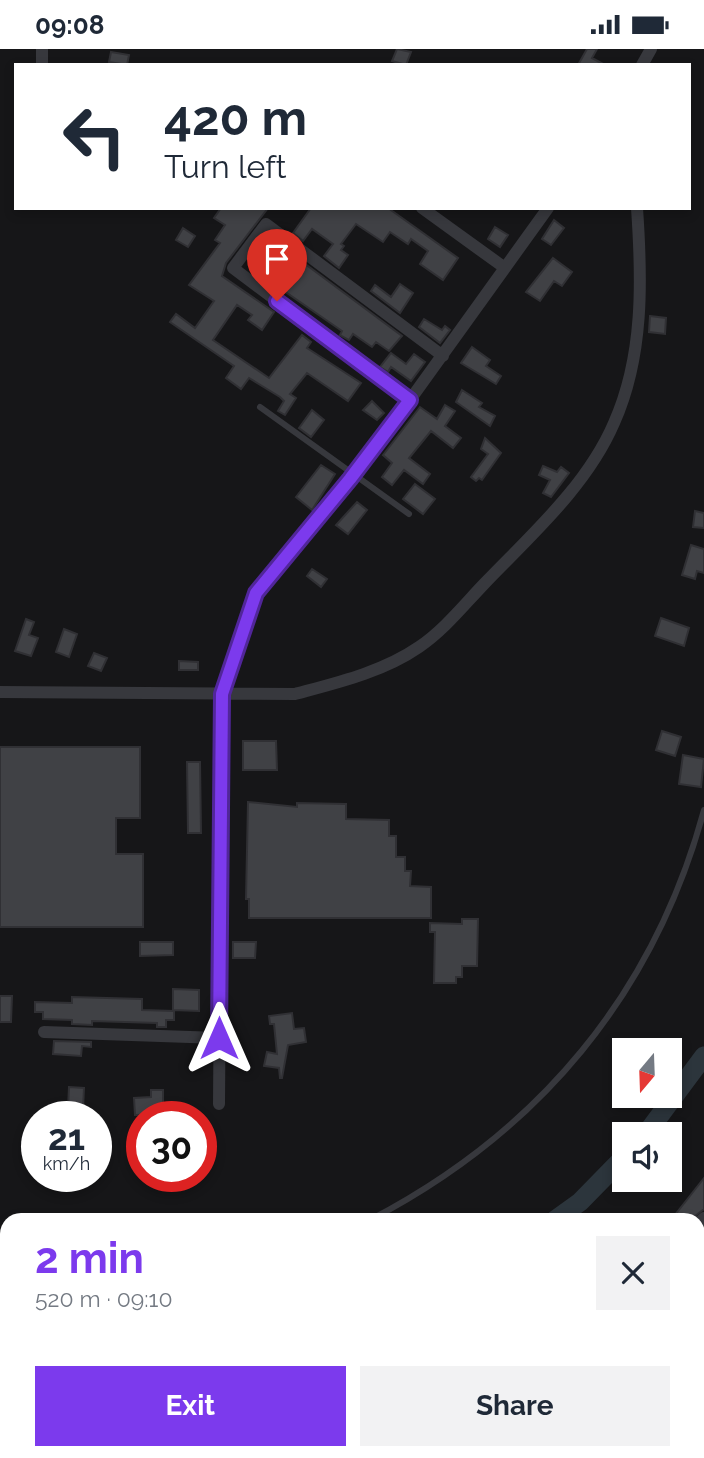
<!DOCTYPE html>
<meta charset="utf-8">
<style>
:root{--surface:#fff;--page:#f2f2f3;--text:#1f2937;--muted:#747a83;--accent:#7c3aed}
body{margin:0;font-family:Raleway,sans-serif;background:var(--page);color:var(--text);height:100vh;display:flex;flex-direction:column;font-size:26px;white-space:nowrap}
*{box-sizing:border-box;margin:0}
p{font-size:23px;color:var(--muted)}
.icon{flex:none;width:38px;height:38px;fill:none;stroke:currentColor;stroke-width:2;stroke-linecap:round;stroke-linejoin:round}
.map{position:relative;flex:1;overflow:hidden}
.side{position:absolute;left:0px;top:1164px;width:705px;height:247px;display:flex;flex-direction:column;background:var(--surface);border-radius:21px 21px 0 0;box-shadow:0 4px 10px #0003}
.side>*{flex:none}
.hud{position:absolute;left:14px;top:14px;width:677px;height:147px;border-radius:0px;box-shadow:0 4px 10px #0003;background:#fff;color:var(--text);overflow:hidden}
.needle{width:46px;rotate:199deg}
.tools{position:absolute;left:612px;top:989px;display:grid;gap:14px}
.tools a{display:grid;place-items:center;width:70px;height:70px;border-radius:0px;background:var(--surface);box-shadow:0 4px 10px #0003;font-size:35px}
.speed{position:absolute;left:21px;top:1052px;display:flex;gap:14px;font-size:35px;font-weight:700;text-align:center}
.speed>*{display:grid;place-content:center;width:91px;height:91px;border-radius:50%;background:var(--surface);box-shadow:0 4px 10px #0003;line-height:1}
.speed small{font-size:18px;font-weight:400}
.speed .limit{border:10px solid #d22;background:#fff;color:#111}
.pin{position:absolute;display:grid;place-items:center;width:60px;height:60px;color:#fff;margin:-72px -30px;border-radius:50% 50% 50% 0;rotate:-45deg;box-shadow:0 0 7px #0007}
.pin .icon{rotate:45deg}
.me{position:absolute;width:77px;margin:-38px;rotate:0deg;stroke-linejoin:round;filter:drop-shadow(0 0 5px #0008)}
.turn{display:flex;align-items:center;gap:24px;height:147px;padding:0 35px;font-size:32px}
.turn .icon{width:91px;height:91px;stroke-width:2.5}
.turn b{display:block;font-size:49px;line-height:60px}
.round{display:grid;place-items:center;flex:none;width:74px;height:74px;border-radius:0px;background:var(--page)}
.overview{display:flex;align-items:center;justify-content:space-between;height:119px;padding:0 35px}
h1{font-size:42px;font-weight:700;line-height:52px;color:var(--accent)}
.button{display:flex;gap:14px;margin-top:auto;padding:14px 35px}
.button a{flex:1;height:80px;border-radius:0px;background:var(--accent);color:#fff;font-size:28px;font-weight:700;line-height:80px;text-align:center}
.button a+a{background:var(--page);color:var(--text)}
.status{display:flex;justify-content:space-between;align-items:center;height:49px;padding:0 35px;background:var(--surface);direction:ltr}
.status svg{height:19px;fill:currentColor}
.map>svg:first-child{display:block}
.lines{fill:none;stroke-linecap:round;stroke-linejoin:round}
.river{stroke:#2c353c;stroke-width:19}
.building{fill:#404145;stroke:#303034;stroke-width:2}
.lane{stroke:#37383d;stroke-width:6}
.street{stroke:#37383d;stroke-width:12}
.route-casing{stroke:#51269a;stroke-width:18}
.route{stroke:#7c3aed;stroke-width:12}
</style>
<div class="status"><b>09:08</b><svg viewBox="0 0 49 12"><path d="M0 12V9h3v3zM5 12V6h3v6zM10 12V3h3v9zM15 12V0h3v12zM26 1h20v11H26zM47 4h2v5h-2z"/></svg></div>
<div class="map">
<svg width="704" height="1409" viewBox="0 0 704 1409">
<rect width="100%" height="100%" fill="#161618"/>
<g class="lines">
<path class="river" d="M646,1085L704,1007
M555,1171L580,1153L625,1107
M0,1350L7,1349"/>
</g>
<path class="building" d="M397,0L411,3L406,16L392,12Z
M587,0H597L592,9L605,16H578Z
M111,3L129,6L127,16L109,13Z
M221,159H268L226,214L222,227L274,263L262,281L248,271L252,266L237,256L213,291L269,329L302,286L311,293L307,299L361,334L348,352L307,324L290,345L296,349L285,366L278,362L284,352L280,348L249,329L241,340L226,329L234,317L170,273L176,265L195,279L214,252L189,236L220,194L215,191L225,176L214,169Z
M311,159H388L458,209L443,231L420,215L428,202L411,190L408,195L390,183L383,193L356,175L341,195L344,197L341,201L348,206L339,219L324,207L333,195L312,180L303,192L293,184Z
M554,171L564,179L551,196L542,190Z
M495,178L508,186L500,198L488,190Z
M183,179L195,187L188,198L176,191Z
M266,190L281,197L402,287L389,302L376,293L372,298L353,285L349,291L340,286L342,282L261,226L263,224L249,212Z
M553,209L572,223L562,237L554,232L540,252L526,243Z
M400,235L413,244L400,264L371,242L375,236L391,248Z
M650,267L666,269L665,285L649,283Z
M424,270L442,281L445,277L450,281L440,294L419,278Z
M472,298L490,311L486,317L501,327L496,335L461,314Z
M391,304L406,315L414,305L425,313L411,332L391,318L388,323L380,318Z
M462,341L482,354L479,358L495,367L490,377L456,353Z
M372,352L384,364L377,371L363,361Z
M445,356L455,362L445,377L461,389L453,399L431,382L409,409L430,425L423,435L404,421L392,436L382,428L392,414L383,406L420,358L437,370Z
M312,361L324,371L311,388L299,379Z
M485,389L501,404L482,431L479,429L476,432L471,428L488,405L481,400Z
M321,416L335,425L312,461L296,448Z
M543,417L557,423L561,418L569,424L551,448L543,444L550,431L539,426Z
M415,435L435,450L423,465L403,450Z
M357,453L367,461L348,485L336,476Z
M695,462L704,464V479L693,478Z
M691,496L704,500V524L697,522L695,530L682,526Z
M312,520L327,530L321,538L307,527Z
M661,569L689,579L684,597L655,587Z
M26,570L34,573L29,586L38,589L31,607L15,602Z
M64,580L77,585L69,608L56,603Z
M94,604L107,609L101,622L88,617Z
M179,612L198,613V621H179Z
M662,682L681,688L675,707L656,701Z
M243,692H276L277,721H243Z
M0,698H140V769H116V805H143V878H0Z
M683,706L704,710L701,738L679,735Z
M187,713H200L201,784H188Z
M248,753L297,758V754L346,755V770L389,771V787H396V808H405V822H411L410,837L431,838V869H249V850H246Z
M462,870H478L477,917H462V928H456V934H434L435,883H430V874L462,875Z
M140,893H173V906L140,907Z
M233,893H256L255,909H233Z
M173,940L199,941V962L173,961Z
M0,947H12L11,973H0Z
M72,948L142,950V961L174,962V971H166V978H157V974L92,972V976L72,975V971L43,970V963H35V953L72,954Z
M292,964L294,980L304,979L306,993L288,996L282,1029H280L279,1019L264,1017L267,1003L277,1005L274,975H270L269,967Z
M54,992L91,993V998L82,997L81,1007L53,1005Z
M69,1038L84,1039L83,1060L68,1059Z
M151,1041H163V1054H173L174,1065L135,1066L134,1049L151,1048Z
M704,1129V1160L690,1171H671Z"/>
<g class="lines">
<path class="lane" d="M260,358L409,465
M370,1171C539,1083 654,945 704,761
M413,1409L424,1404"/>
<path class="street" d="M42,0V16
M642,16L651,0
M422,159L505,219
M443,307L266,175L233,219L410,351L548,159
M0,643L295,645C336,634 383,623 419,598C444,581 463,557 484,535C530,487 587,437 614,374C644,307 642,231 637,159
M44,983L219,989
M219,1055L222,645L256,543L350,430L410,351
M698,1174L704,1169
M698,1395L704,1391
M504,1404L510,1409
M678,1409L686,1404"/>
</g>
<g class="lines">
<defs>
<path id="route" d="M219,989L222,645L256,544L350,430L410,351L277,252"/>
</defs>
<use href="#route" class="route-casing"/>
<use href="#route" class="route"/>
</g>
</svg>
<div class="tools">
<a><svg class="needle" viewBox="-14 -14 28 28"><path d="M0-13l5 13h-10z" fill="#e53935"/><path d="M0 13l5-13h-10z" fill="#747a83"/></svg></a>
<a><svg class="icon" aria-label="sound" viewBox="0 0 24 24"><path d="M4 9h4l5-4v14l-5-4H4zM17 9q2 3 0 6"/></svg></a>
</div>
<div class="speed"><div>21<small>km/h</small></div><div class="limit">30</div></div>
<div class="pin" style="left:277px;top:252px;background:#d93025"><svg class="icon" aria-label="arrive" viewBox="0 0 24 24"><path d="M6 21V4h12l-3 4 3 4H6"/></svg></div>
<svg class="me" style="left:219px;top:989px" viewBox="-20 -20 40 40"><path d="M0-17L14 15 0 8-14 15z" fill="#7c3aed" stroke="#fff" stroke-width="4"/></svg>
<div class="hud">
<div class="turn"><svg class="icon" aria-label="left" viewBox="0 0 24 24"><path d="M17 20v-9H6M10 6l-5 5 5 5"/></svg><div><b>420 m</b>Turn left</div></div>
</div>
<section class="side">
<div class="overview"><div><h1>2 min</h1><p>520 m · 09:10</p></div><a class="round"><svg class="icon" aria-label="close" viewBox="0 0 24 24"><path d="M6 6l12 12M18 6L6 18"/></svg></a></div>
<div class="button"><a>Exit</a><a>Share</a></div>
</section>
</div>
